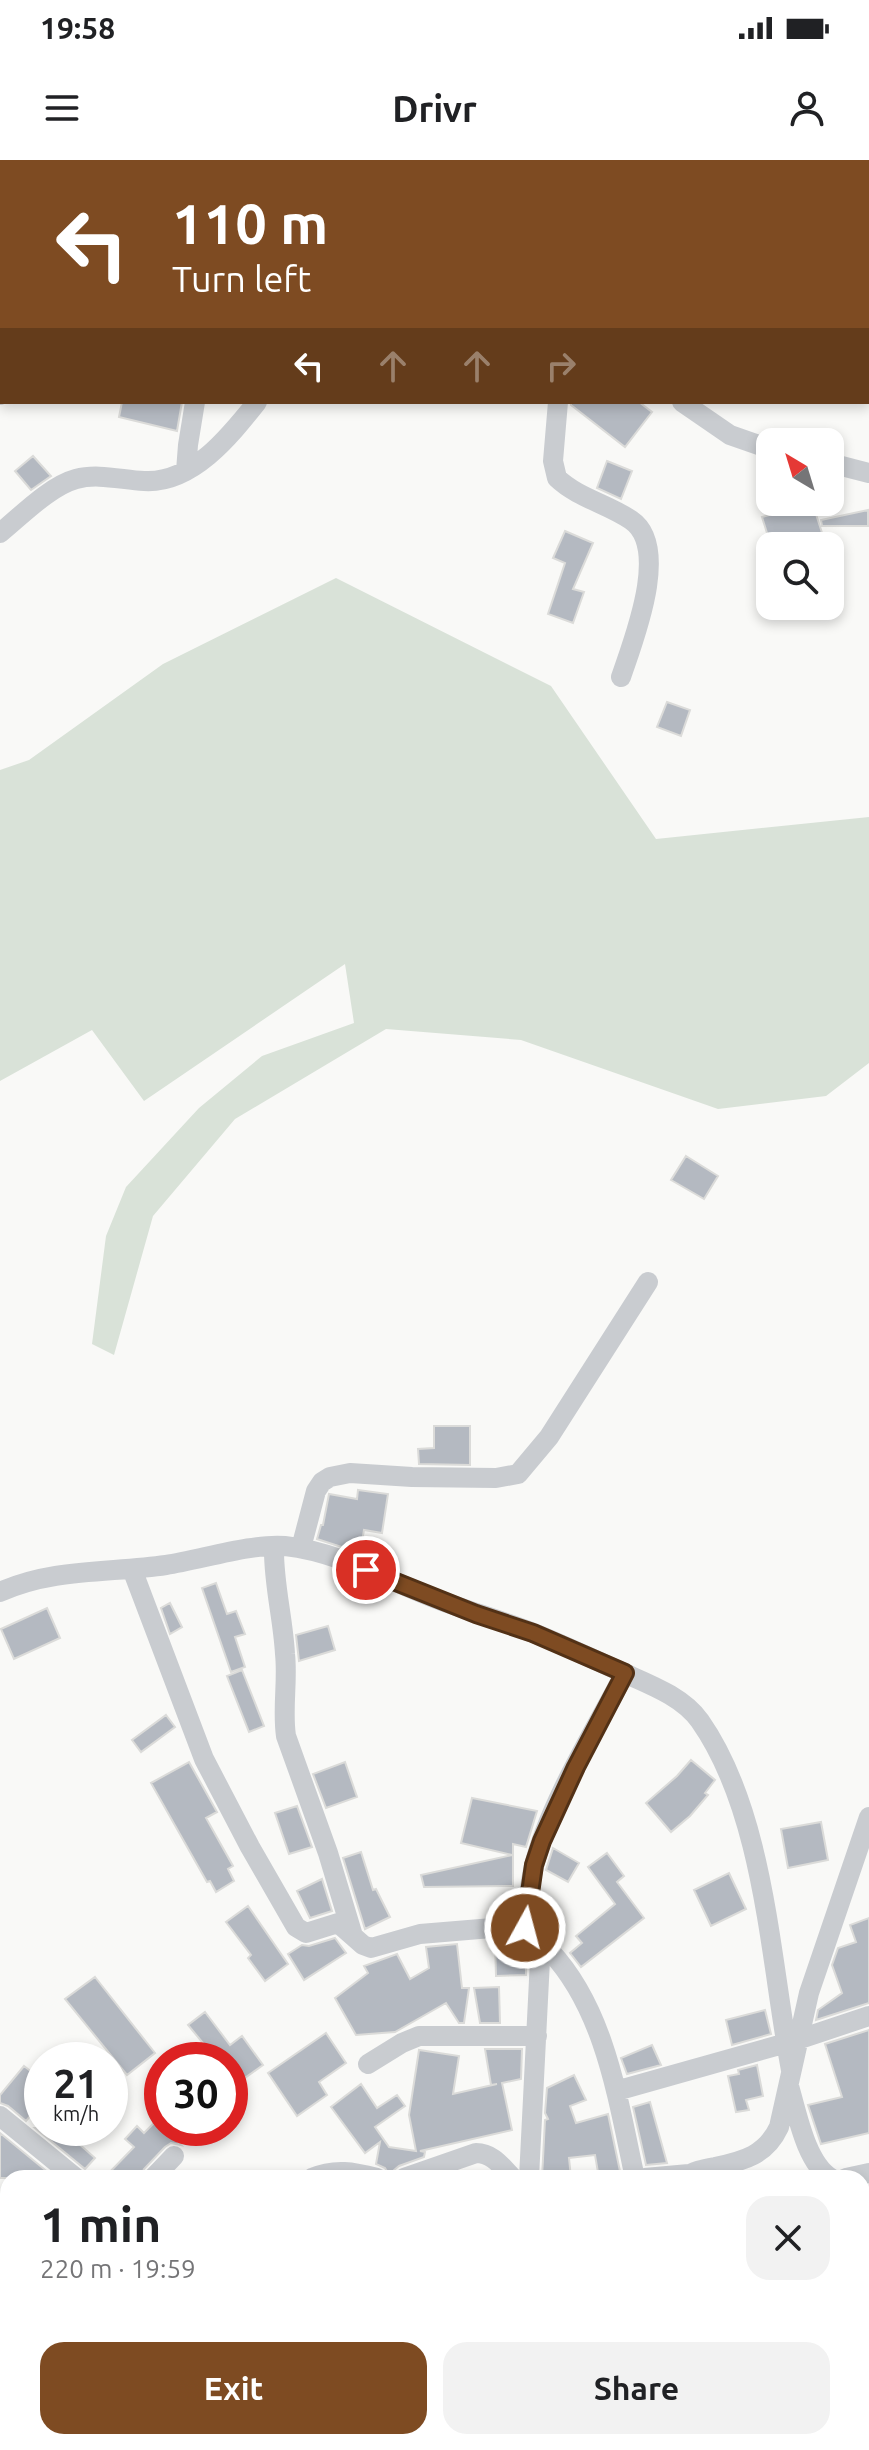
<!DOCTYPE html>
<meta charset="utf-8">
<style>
:root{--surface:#fff;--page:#f2f2f2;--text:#202124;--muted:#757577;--accent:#7e4b22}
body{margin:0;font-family:Ubuntu,sans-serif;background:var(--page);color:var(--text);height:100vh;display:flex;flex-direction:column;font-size:30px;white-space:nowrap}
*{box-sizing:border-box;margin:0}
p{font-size:26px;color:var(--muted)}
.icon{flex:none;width:44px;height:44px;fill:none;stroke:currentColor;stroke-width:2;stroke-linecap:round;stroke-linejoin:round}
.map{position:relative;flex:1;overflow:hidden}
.sheet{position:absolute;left:0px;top:2010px;width:870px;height:280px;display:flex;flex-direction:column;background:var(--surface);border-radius:24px 24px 0 0;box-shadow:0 4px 12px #0003}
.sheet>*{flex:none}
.hud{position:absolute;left:0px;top:0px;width:870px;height:244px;box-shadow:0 4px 12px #0003;background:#7e4b22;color:#fff;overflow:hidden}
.needle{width:52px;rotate:322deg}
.fabs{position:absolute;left:756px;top:268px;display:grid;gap:16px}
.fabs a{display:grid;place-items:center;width:88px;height:88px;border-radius:16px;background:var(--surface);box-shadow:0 4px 12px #0003;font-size:40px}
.speed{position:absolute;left:24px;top:1882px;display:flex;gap:16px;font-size:40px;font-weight:700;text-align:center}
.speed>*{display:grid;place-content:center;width:104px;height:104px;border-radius:50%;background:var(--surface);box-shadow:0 4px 12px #0003;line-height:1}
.speed small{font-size:20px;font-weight:400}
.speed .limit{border:12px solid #d22;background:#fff;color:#111}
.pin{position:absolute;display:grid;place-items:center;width:68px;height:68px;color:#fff;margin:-34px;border:4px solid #fff;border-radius:50%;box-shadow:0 2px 8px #0007}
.me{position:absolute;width:88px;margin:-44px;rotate:7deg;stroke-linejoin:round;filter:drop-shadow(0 0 6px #0008)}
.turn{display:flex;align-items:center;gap:28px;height:168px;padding:0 40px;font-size:36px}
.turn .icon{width:104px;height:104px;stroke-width:2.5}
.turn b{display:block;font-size:56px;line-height:68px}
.lanes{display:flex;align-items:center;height:76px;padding:0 40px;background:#0003;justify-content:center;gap:40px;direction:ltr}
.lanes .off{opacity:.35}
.round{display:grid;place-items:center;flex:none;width:84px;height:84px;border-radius:24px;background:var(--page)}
.overview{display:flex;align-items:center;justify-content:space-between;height:136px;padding:0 40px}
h1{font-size:48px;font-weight:700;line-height:60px}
.button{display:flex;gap:16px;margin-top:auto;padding:16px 40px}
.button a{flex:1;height:92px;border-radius:24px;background:var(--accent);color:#fff;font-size:32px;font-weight:700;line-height:92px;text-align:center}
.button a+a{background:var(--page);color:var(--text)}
.status{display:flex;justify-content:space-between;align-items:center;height:56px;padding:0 40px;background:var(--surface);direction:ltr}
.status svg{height:22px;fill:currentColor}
header{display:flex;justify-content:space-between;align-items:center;height:104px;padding:0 40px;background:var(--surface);font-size:36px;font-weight:700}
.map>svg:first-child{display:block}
.green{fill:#d9e2d8}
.building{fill:#b4b9c1;stroke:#dbdbd9;stroke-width:2}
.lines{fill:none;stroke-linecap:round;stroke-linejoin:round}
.minor{stroke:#c9ccd0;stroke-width:20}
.route-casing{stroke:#523116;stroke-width:20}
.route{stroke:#7e4b22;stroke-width:14}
</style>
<div class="status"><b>19:58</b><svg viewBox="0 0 49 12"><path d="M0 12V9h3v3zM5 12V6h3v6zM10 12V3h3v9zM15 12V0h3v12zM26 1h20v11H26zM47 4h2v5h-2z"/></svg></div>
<header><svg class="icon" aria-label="menu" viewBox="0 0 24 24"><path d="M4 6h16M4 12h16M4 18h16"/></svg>Drivr<svg class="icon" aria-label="person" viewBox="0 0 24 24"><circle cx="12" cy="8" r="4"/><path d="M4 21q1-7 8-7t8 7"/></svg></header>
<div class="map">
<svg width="869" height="2290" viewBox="0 0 869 2290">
<rect width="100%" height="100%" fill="#f9f9f7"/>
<path class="green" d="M336,418L551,526L656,679L869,657V903L826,936L718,949L521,880L386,869L235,959L153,1056L114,1195L92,1184L106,1076L126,1027L199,948L262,896L354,863L345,804L144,941L92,870L0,921V610L29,600L163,504Z"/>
<path class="building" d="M122,242H182L177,271L119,257Z
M571,242H639L652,252L625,287L571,245Z
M33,296L51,316L31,330L15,311Z
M607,301L632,311L621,339L597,328Z
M772,342H797L800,352L814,348L825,382L813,386H771L762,357L776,353Z
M868,350V366H822L821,360Z
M565,371L593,383L573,429L584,432L573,463L548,454L565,403L553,398Z
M667,542L690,550L681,576L657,567Z
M686,996L718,1016L704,1039L671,1020Z
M434,1266H470V1305L419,1304L418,1289L434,1288Z
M358,1330L388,1334L382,1373L364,1370L360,1393L317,1379L321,1365H323L329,1334L357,1339Z
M216,1423L227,1454L236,1451L245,1474L235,1477L245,1507L231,1512L202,1428Z
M170,1443L182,1467L170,1474L161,1448Z
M47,1448L60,1478L14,1499L1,1469Z
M328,1466L335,1490L299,1501L296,1475Z
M242,1510L264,1566L249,1572L227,1516Z
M166,1555L175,1567L141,1592L132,1580Z
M691,1600L715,1620L705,1633L708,1635L690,1656L671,1672L646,1643L677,1616Z
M189,1602L217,1652L206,1658L233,1706L228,1709L234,1721L216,1732L210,1721L207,1722L151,1623Z
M345,1602L357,1637L326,1648L313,1614Z
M472,1638L537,1651L526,1687L513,1684V1726L424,1727L421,1715L512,1695L461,1683Z
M297,1646L312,1687L289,1694L275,1653Z
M821,1662L828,1700L788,1708L781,1669Z
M553,1688L579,1703L568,1722L546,1710Z
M361,1692L373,1730L376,1729L390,1757L365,1769L343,1698Z
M607,1693L624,1716L617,1722L644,1758L581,1807L570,1793L582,1783L576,1776L615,1744L588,1707Z
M729,1713L746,1749L711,1766L694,1730Z
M322,1719L332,1751L310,1758L297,1731Z
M248,1746L288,1804L265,1821L248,1798L251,1795L226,1762Z
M869,1758V1843L816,1860L818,1850L842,1833L832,1805L838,1788L856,1782L850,1765Z
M335,1778L346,1793L304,1820L288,1794L302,1785L309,1786Z
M516,1779L526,1785V1815L496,1816L495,1781Z
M457,1784L462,1828H469L464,1863H459L446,1843L395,1872L356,1875L335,1838L368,1813L364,1806L397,1794L410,1819L429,1808L426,1787Z
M95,1817L155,1893L127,1915L65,1839Z
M499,1827L500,1863H480L474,1828Z
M765,1850L771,1874L732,1885L726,1860Z
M205,1852L230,1885L242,1876L263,1905L235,1925L230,1917V1900H217L188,1865Z
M869,1870V1973L821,1984L808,1945L842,1937L825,1884Z
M326,1873L346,1903L319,1922L327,1935L297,1956L268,1913Z
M652,1885L661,1905L627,1914L621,1898Z
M485,1889H522L521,1919L502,1923L512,1970L420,1991L425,1992L424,1997L399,2006L394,2010L391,2018L385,2008L376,2004L380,1982L365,1993L331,1947L361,1924L377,1948L397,1935L405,1946L375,1967L389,1987L416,1991L409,1955L419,1890L459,1896L453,1934L497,1924L491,1925Z
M757,1905L763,1936L746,1940L749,1950L736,1952L728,1916L739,1914L738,1910Z
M24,1906L42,1920V1942L26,1961L8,1946L0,1943V1935Z
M574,1915L586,1940L570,1946L576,1963L608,1954L621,2016L599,2018L595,1995L569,1998L571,2018H542L545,1960L548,1959L545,1953L547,1928Z
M650,1942L667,2003L646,2005L633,1947Z
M156,1961L181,1985L171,1983L165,1987L144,2009L140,2018H104L134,1987L125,1979L137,1966L144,1973Z
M35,1968H61L95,1998L85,2009Z
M0,1973L55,2018H0Z"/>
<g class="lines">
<path class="minor" d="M449,0L451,2
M725,0L730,2
M28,2L29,0
M191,2L192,0
M810,2L812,0
M0,10L2,11
M0,60L2,57
M0,235L2,234
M558,242L553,301L557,318C578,338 608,344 631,360C671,387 633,481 621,517
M682,242L730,275L770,289
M830,303L869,313
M186,311L188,285L195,242
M0,373C21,356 50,326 76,319C98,313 122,320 144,321C192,324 230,276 257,242
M274,1386C273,1422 283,1457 285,1494C288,1521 282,1549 286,1576L328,1693L353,1776
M301,1388L316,1331L322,1322L330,1317L350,1313L412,1317L496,1318L518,1314L549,1277L648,1122
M132,1409L204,1599L250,1687L296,1767L306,1773L338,1763L363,1785L371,1788L420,1774L517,1766C531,1769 540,1780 550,1791C606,1851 618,1941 635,2018
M0,1432C52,1408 111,1413 166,1405C200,1400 253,1383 285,1386C340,1392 388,1421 439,1440C471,1452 504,1461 536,1474C566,1486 595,1500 624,1513C651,1525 683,1537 700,1561C765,1654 770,1800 791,1910
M525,1768C528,1747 529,1726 534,1706C549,1644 595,1570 625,1513
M368,1904L402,1883L419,1876H537
M789,1926C797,1953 806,2003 831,2018
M616,1931L797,1880L869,1856
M0,1956L76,2018
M153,2018L174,1996
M312,2018C335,2008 354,2012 377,2018
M404,2018L476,1993C493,1993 502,2007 513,2018
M529,2018L541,1780
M645,2018L689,2014
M684,2018C693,2011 704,2009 715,2007C744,2001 766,1995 779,1967L809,1833L869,1657
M846,2018L869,2013
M0,2196L8,2199
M0,2276L8,2259
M157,2282L177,2290
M299,2282L301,2290
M620,2282L636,2290
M477,2290L479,2282"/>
</g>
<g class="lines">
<defs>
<path id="route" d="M366,1410L476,1454L533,1473L625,1513L576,1607L542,1681L534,1705L525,1768"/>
</defs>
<use href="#route" class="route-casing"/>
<use href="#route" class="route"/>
</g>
</svg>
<div class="fabs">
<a><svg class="needle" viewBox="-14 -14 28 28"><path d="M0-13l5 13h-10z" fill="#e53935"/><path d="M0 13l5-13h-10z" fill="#757577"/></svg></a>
<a><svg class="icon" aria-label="search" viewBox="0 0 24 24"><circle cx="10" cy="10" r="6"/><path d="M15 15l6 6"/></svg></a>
</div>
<div class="speed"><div>21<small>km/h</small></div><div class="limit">30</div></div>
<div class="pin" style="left:366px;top:1410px;background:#d93025"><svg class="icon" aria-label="arrive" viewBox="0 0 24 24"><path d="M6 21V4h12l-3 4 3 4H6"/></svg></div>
<svg class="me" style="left:525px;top:1768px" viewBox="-20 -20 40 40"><circle r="17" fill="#7e4b22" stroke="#fff" stroke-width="3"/><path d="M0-11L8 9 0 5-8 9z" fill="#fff"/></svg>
<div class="hud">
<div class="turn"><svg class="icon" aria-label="left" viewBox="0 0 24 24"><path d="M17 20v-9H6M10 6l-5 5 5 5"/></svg><div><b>110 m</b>Turn left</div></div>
<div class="lanes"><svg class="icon" aria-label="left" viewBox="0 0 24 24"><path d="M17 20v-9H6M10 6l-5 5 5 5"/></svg><svg class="icon off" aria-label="ahead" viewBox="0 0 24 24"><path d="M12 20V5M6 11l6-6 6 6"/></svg><svg class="icon off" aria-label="ahead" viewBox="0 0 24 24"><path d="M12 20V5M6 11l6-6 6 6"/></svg><svg class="icon off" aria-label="right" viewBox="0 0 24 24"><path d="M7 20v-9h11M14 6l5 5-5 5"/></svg></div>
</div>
<section class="sheet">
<div class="overview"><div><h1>1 min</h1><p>220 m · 19:59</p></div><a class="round"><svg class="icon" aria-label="close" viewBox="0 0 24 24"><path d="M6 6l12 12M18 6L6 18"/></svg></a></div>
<div class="button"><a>Exit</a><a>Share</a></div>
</section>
</div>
